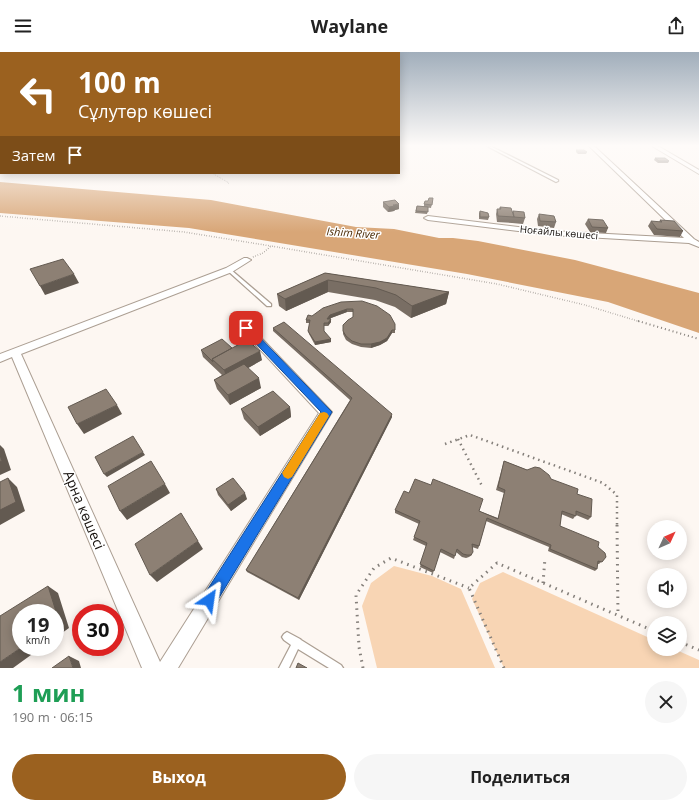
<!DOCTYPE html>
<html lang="ru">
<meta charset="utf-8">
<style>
:root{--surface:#fff;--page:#f6f6f6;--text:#222;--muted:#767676;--accent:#9b611f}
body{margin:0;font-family:"Open Sans",sans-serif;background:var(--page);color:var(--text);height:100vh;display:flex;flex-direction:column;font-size:15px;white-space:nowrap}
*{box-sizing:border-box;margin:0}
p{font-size:13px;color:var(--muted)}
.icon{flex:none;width:22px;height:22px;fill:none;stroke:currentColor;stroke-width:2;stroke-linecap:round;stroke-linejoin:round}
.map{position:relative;height:616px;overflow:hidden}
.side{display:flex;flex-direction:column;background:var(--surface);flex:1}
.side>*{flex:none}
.banner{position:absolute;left:0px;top:0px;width:400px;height:122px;box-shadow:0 2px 10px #0003;background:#9b611f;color:#fff;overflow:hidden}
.needle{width:26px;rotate:46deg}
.tools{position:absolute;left:647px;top:468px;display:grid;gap:8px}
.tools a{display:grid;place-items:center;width:40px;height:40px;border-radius:50%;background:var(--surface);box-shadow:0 2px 10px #0003;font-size:20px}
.speed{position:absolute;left:12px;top:552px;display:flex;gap:8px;font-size:20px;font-weight:700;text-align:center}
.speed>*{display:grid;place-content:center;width:52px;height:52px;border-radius:50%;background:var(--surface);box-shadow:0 2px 10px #0003;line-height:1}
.speed small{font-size:10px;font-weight:400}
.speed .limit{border:6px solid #d22;background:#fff;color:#111}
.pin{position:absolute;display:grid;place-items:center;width:34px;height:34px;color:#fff;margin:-17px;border-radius:8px;box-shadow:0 2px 6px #0006}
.me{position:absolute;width:44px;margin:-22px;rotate:32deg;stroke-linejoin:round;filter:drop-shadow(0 0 3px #0008)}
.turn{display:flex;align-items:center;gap:14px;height:84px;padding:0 12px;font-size:18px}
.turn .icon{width:52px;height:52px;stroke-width:2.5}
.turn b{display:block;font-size:28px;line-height:34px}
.then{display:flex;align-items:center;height:38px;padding:0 12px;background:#0003;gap:8px;font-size:15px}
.round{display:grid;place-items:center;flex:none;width:42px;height:42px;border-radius:21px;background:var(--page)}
.headline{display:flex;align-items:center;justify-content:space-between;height:68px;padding:0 12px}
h1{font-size:24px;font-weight:700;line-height:30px;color:#1e9e55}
.action{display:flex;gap:8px;margin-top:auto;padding:8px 12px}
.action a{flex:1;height:46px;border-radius:24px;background:var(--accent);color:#fff;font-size:16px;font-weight:700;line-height:46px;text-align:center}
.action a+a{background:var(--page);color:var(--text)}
header{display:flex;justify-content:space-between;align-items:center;height:52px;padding:0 12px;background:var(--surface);font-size:18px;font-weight:700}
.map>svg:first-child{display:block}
.green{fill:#f8d5b4}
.water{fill:#d8a677}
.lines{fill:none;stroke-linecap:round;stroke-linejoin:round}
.service-casing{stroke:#ac9f93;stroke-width:2.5}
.minor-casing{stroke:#ac9f93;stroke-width:2}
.path-far4{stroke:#847f7a;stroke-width:1;stroke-dasharray:0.5 1.5;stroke-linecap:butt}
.path-far3{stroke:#847f7a;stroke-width:1.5;stroke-dasharray:0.5 2;stroke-linecap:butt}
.path-far2{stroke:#847f7a;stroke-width:2;stroke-dasharray:1 3;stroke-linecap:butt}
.path-far1{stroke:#847f7a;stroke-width:2.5;stroke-dasharray:1.5 4;stroke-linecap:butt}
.path{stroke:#847f7a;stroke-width:3;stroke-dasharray:1.5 5;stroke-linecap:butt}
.service{fill:#fff;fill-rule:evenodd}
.minor{fill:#fff;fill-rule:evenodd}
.wall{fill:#796e64}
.shaded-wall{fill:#635a51}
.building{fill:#8d8074;stroke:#635a51}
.route{fill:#1a73e8;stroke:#114b97}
.slow{fill:#f59e0b}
.labels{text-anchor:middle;stroke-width:3;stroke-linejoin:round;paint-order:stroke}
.far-street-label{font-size:10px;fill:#16110d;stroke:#fff}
.far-water-label{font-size:11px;font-style:italic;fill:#482700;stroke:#fff}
.near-street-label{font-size:14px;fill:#16110d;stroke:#fff}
</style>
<header><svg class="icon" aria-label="menu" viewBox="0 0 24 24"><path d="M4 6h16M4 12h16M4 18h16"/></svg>Waylane<svg class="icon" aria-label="share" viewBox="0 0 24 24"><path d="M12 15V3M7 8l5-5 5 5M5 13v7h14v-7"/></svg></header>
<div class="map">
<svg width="699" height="616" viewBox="0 0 699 616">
<rect width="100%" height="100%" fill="#fdf7f2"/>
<path class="green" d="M394,514L432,524L461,537L495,616H377L362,554L371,531Z
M503,520L654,588V597H674L699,608V616H504L472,547L480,531Z"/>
<path class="water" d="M0,130L211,148L356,175L394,177L439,186H453L478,189L575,208L699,241V281L608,250L467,222L189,176L0,161Z"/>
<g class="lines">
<defs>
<path id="service" d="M490,94L558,128V129L556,130L487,94Z
M228,217H230L271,252V254H267L228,219Z
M287,580L300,587L301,588L341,613L343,616H329L298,597L289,616H279L291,593L284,588L282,585L284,582Z"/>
<path id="minor" d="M589,94H594L694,187L699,190V195L689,191L551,183L428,168L424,166L428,164L551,179L684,186Z
M652,94H658L699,118V122Z
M244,206H247L251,208L232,220L21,302L160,610L319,361L242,278L241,276L242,274H250L332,360L178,616H142L12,305L0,310V302L226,216Z"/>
</defs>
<use href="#service" class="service-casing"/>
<use href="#minor" class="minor-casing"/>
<path class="path-far4" d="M212,121L229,131L227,132"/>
<path class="path-far3" d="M0,164L184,180L271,194
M253,205L263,201L271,194L497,232L585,253L641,270"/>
<path class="path-far2" d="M638,269L699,287"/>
<path class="path-far1" d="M458,387L482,434
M445,392L470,383L603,431L617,443V474"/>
<path class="path" d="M617,473L618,564
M543,531L545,506
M680,590L699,598
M363,616L359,595L356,543L374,516L391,506L469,536
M504,616L469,536L497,511L654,579"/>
<use href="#service" class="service"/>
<use href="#minor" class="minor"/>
</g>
<path class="wall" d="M576,98L587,100L586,102H578L576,100Z
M655,106L669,109L668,111H658L654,108Z
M433,146L431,156L424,155V152L428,149Z
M383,150L399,157L395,158L394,159L388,160L383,155Z
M417,154L428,155L427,162L415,161Z
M500,155L513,162V159L525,166L523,172L512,171V170V171L497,170L496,162L497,157H499Z
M480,159L489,165L488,168L479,167V161Z
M539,162L556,170L554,176L538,174L537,167Z
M588,167L608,176L606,181L590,180L585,172Z
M660,168L683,179L680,185L654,183L648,174L651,169L659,170Z
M325,221L449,240L446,252L411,266L395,255L375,248L328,240L286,259L279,254L277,242Z
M341,250L395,278V281H392L387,289L380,293L371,296L361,295L352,292L346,288L343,282V279L353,265V260H347L331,266L330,267L331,270L328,274H324V279L331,290L315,293L309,282L308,279L310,271H306V268Z
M273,276L392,365L299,548L247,520L246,518L350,348L273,279Z
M232,296L262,308L248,316L261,336L230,353L217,337L214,328L222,323L203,305L201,298Z
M290,355L291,365L260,384L244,367L241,357Z
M504,409L551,427L577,442L591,465L588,468L576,463L573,467L561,462L560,474L598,495L606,505L599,512H597V517L595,519L548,499L549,495L486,469L479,494L478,497L472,495V503L469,505L466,506L462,505L456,500L454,507L440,500L433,521L420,515L426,494L413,488L419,472L395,461V458L409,441L479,459L498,466L504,441L496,438Z
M216,437L247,447L231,459L218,443Z"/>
<path class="shaded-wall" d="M399,152V157L395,158L394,159L388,160L389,155L393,153Z
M74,222L79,231L45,243L40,234Z
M328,228V240L286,259L285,247Z
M449,240L446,252L411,266L412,254Z
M347,257V260L331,266L327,270V267L330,263Z
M331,267V270L328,274V271Z
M392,278V281L387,289L380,293L371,296V292Z
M331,287V290L315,293V290Z
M260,299L262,308L227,328L224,318Z
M259,326L261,336L230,353L228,343Z
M117,353L122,362L84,382L77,372Z
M290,355L291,365L260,384L258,375Z
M392,362V365L299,548L298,546Z
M0,393L4,397L11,418L0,423Z
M143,400L145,403L107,425L104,422Z
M8,426L17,435L25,459L0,473V458Z
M165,432L170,441L127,468L120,459Z
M245,441L247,447L231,459L228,453Z
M198,489L203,497L157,530L150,523Z
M48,534L58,541L69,576L55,586V572Z
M22,595H42L13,616H0V610Z
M69,604L79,609L81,616H73Z"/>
<path class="building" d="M576,98H584L587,100H579Z
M655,106H665L669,109H659Z
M429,146H433L432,153L424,152L425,149H428Z
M395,148L399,152L393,153L395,154L389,155L383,150Z
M417,154L428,155V160L416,159Z
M500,155L511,156L514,165L498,164L497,157H501Z
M480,159L488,161L489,165H480Z
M513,159L524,160L525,166L514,165Z
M539,162L554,164L556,170L540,169Z
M588,167L603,168L608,176L592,175Z
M660,168L674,169L683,179L657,177L651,169L662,170Z
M63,207L74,222L40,234L30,217Z
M325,221L449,240L412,254L396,243L376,236L328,228L285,247L277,242Z
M362,249L377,254L390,263L395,272V278H392L387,286L380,290L371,292H361L352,289L346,284L343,279V273L348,268L353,265V257H347L330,263L327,267H331L328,271H324V279L331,287L315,290L308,279L310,268H306L308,263L312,264L323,256L341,250Z
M284,270L392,362L298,546L246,518L352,346L273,276Z
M222,287L232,296L212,307L213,310L201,298Z
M247,288L260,299L224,318L212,307Z
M244,312L259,326L228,343L214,328Z
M106,337L117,353L77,372L68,355Z
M273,339L290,355L258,375L241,357Z
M133,384L143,400L104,422L95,405Z
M0,403L2,409L0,410Z
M151,409L165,432L120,459L108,434Z
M504,409L527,418L535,415L540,416L549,423L551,427L578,437L577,442L592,447L591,465L576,459V464L562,459L560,474L599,490L598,495L605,501L606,505L602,510L598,509L597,517L550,497L551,493L487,466L479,494L472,492L473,500L471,503H467L463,502L457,497L455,504L441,497L434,519L420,512L427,491L414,485L420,469L395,458L404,439L409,441L415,427L431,433L433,427L483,447L479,459L498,467L505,438L498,435Z
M8,426L16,450L0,458V430Z
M233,426L245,441L228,453L216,437Z
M181,461L198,489L150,523L135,492Z
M48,534L59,569L55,572V561H21V595H22L0,610V564Z
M69,604L73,616H52Z
M298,611L307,616H296Z"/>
<linearGradient id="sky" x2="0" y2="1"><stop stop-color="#a1aebb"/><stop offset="0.52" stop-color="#fefbf9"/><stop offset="1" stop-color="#fefbf9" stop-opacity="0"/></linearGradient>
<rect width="699" height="180" fill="url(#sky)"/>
<path class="route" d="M246,273L249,274L332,360L214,554L209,556L204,554L202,548L204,543L321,360L243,278L241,276Z"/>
<path class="slow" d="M324,360L327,361L329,364L292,425L288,427L284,425L282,421L284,418L320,361Z"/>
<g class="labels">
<g class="far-street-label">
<text transform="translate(559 180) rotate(5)" y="4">Ноғайлы көшесі</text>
</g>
<g class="far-water-label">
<text transform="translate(353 181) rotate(4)" y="4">Ishim River</text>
</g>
<g class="near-street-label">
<text transform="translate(84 458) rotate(67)" y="5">Арна көшесі</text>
</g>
</g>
</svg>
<div class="tools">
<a><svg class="needle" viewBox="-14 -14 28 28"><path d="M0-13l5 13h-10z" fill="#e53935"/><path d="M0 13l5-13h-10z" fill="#767676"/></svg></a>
<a><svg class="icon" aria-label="sound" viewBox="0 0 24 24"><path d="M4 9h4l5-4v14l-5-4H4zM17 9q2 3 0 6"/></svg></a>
<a><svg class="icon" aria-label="layers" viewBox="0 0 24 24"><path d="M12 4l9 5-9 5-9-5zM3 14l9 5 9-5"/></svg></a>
</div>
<div class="speed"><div>19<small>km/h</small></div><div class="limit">30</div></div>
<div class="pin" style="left:246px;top:276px;background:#d93025"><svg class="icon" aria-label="arrive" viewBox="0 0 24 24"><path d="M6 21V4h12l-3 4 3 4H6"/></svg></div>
<svg class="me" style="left:209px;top:548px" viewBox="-20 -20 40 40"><path d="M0-17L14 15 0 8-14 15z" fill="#1a73e8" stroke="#fff" stroke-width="4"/></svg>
<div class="banner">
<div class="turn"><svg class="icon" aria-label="left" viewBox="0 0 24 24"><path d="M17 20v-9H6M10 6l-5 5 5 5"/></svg><div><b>100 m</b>Сұлутөр көшесі</div></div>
<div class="then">Затем<svg class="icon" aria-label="arrive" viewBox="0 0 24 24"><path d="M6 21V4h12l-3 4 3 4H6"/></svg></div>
</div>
</div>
<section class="side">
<div class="headline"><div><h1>1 мин</h1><p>190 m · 06:15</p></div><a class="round"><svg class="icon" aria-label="close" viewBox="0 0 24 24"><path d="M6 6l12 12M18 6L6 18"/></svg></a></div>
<div class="action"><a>Выход</a><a>Поделиться</a></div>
</section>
